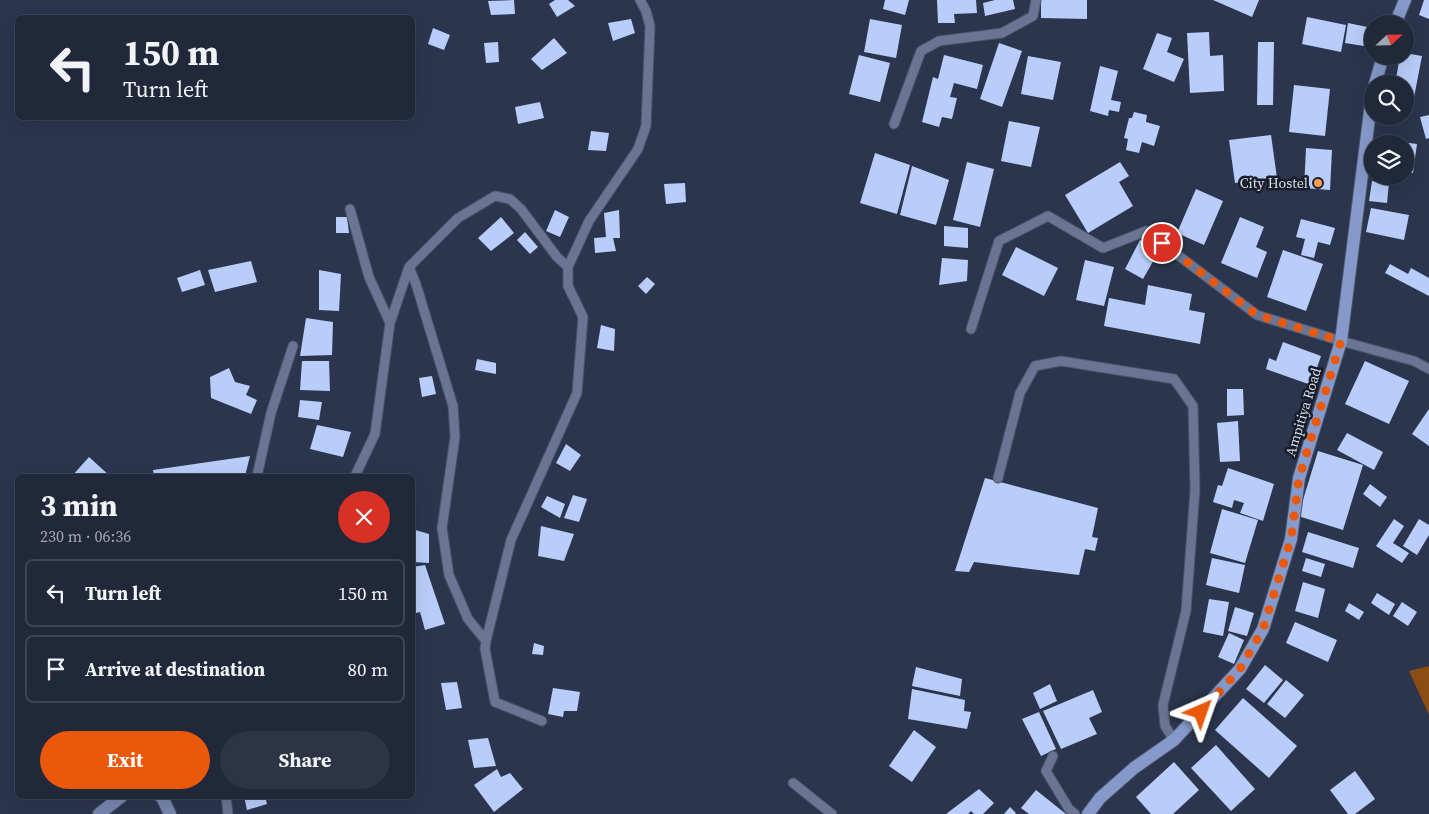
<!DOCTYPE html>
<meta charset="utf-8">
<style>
:root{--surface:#20283a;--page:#2d3445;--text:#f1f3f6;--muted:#a2a6af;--line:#3d4454;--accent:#ea580c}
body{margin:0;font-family:"Source Serif 4",serif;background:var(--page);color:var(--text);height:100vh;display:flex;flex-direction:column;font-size:19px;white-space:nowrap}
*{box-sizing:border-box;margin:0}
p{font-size:16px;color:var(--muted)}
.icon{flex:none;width:28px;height:28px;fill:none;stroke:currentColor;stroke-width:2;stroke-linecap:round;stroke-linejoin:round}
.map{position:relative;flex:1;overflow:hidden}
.details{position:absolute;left:15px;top:474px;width:400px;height:325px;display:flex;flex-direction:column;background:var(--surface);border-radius:8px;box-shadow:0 5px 20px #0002,0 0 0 1px var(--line)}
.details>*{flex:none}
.hud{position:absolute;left:15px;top:15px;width:400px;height:105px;border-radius:8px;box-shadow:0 5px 20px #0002,0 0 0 1px var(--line);background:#20283a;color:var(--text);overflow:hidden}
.needle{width:32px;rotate:68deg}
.fabs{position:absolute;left:1364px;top:15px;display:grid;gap:10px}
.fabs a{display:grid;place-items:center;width:50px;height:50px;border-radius:50%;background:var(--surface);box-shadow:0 5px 20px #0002,0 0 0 1px var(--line);font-size:25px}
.pin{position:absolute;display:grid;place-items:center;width:42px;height:42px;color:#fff;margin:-21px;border:2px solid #fff;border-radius:50%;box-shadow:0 1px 5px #0007}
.me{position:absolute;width:55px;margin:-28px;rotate:43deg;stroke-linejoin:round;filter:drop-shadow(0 0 4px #0008)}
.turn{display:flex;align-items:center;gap:18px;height:105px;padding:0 25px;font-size:22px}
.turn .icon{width:65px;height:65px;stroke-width:2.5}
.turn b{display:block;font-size:35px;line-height:42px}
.round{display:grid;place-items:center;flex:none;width:52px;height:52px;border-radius:26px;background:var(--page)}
.overview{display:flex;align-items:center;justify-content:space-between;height:85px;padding:0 25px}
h1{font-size:30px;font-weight:700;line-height:38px}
.action{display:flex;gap:10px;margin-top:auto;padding:10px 25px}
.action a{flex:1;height:58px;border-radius:30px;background:var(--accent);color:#fff;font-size:20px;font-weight:700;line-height:58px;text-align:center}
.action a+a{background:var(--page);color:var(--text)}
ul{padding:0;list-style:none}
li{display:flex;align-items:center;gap:15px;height:68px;margin:0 10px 8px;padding:0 15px;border:2px solid var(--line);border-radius:8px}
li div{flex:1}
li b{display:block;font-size:19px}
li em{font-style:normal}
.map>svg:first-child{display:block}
.green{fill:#8c4d12}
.building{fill:#b9cdfa}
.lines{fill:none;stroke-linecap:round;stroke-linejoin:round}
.lane-casing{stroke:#4a5368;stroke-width:11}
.secondary-casing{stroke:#4a5368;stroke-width:14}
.primary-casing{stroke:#4a5368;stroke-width:14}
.lane{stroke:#697592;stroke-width:9}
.secondary{stroke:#7787ae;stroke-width:12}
.primary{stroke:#859aca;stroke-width:12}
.route{stroke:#ea580c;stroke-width:9;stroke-dasharray:0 16.2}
.poi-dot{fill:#fb9e51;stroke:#181d28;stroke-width:2}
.labels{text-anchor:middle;stroke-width:5;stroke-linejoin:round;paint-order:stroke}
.poi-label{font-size:14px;fill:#d7dfef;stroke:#181d28;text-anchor:end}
.street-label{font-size:14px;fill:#d7dfef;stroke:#181d28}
</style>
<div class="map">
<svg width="1429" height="814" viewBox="0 0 1429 814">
<rect width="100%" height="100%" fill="#2b354e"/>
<path class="green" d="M1429,666V715L1409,671Z"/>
<path class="building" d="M514,0L515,14L491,15L488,1Z
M555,0H568L575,6L557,17L549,4Z
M885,0H909L905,15L883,9Z
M937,0H976L977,13L954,14L955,23H938Z
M995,0H1013L1015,9L985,16L983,3Z
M1041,0H1087V19L1041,18Z
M1213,0H1259L1252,17Z
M1424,0H1429V19L1419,15Z
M1307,17L1346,25L1341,52L1302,44Z
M631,19L635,33L613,41L608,23Z
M870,19L902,25L896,58L864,52Z
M1348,23L1372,28L1370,47L1345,43Z
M433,28L450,35L444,50L428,44Z
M1209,32L1210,56L1223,55L1224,91L1190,93L1187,33Z
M1157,33L1172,38L1167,52L1184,59L1174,82L1143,69Z
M554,38L567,53L542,70L531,59Z
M498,42L499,62L486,63L484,43Z
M1258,42H1274L1273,105H1257Z
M999,43L1022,51L1002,107L980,99Z
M1405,53L1422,56L1411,113L1405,112V84H1395L1400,56H1405Z
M859,55L890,63L880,102L849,94Z
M944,55L983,65L977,89L954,83L950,97L957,98L952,119L942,117L939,127L922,122L933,77L938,79Z
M1028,56L1061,62L1053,100L1021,94Z
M1100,66L1118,71L1111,100L1121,102L1119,112L1109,110L1108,116L1090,111Z
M1294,85L1330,89L1325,136L1289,132Z
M540,102L544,118L518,124L515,107Z
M1134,112L1147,115L1146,122L1160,126L1154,146L1142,142L1139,153L1126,150L1128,139L1124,138L1129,118H1132Z
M1429,115V138L1426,139L1420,117Z
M1009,121L1040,127L1031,167L1001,161Z
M591,131L609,133L606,151L588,150Z
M1271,135L1277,178L1235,183L1229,140Z
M1394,141L1417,144L1413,173L1405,172V144H1394Z
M1306,148L1332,150L1330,190L1304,188Z
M875,153L910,165L897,214L860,203Z
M967,162L994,169L980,227L953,220Z
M1120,162L1129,176L1119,182L1133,206L1088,233L1065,195Z
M912,166L949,180L936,225L900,215Z
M1372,181L1389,183L1387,203L1369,201Z
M685,183L686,202L666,204L664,184Z
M1196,189L1223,201L1204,245L1177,233Z
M1371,208L1409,215L1404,240L1366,232Z
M555,210L569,217L560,237L546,231Z
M619,210L620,238H613L616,251L595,253L594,238L606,237L604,213Z
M336,217H347L349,233H336Z
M501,217L514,233L491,251L478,238Z
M1240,217L1264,227L1256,247L1267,252L1257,278L1221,263Z
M1301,219L1335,228L1330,245L1318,242L1314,258L1301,255L1305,239L1296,237Z
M944,226L968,228V248L944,246Z
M525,232L538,247L530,254L517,240Z
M1140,240L1159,251L1143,279L1125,269Z
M1016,247L1058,268L1044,296L1002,275Z
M1283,250L1323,264L1306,311L1267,297Z
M942,258L968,260L967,281L939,285Z
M1085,260L1114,267L1104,306L1076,300Z
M251,261L257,282L215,292L208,270Z
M1390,264L1408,274L1411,268L1429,278V296L1385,273Z
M200,270L205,285L182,292L177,278Z
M319,270L341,274L339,311L319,310Z
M647,277L655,284L646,294L638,286Z
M1148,285L1192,294L1189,310L1205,313L1200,344L1104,326L1109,298L1145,305Z
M306,318L333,322L332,355L300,356Z
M601,325L615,329L614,351L597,348Z
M1283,342L1321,356L1311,385L1266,369L1269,358L1276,361Z
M477,359L496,363V374L475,370Z
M302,361H329L330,391L300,390Z
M1365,361L1409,381L1389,424L1345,404Z
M229,368L235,382L250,386L246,395L257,400L251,414L211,398L210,377Z
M432,376L436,394L422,397L419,378Z
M1227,389H1243L1244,415L1227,416Z
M300,400L322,402L319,420L298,417Z
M1429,409V446L1412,434Z
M1238,421L1240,461L1220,462L1217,423Z
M317,425L351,432L343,457L310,449Z
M1347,433L1383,452L1374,470L1337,450Z
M566,444L581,455L570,471L556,463Z
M1318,451L1363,465L1343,530L1298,516Z
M250,456L245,476H154L153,470Z
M89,457L110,476H72Z
M1228,468L1274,484L1263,521L1240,513L1244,503L1234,500L1232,508L1213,502L1218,485L1222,486Z
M985,478L1098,508L1092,537L1098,538L1095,551L1085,549L1079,575L974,562L969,572L955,571Z
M1370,484L1387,497L1380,507L1363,494Z
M573,495L587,499L579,522L564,518Z
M547,496L565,504L560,518L541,507Z
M1222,509L1258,520L1245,563L1210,553Z
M1394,519L1404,526L1393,543L1409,553L1402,563L1376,546Z
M1419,519L1429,525V535L1417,555L1403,546Z
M541,526L574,534L564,561L538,556Z
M412,529L429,534V563L412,562Z
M1308,532L1359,548L1353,568L1302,552Z
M1212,558L1245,565L1239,593L1206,585Z
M1306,558L1325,564L1321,577L1302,571Z
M425,565L445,624L425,630L420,612L412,614V567Z
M1303,582L1325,589L1318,618L1295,611Z
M1377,593L1395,604L1389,615L1371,603Z
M1209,599L1229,602L1223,636L1203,632Z
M1402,602L1417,612L1408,626L1393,616Z
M1349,603L1364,612L1359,620L1345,611Z
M1235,607L1254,613L1247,636L1228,631Z
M1295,622L1337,640L1328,662L1286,643Z
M1229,633L1244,640L1234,664L1218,657Z
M534,643L544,646L543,655L532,654Z
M1265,665L1283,680L1264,703L1246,689Z
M916,667L962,679L960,696L912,686Z
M1286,680L1304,695L1285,718L1267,704Z
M457,682L462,708L446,710L441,683Z
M1050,684L1057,701L1040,709L1033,693Z
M553,688L580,692L577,711H564L563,717L548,714Z
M912,689L965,700L964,711L971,712L967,729L908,719Z
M1093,690L1102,712L1089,718L1097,734L1061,749L1043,711Z
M1243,698L1297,746L1269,778L1215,730Z
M1039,712L1056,749L1041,756L1022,719Z
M914,730L936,747L912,782L889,766Z
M488,738L496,766L474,768L468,740Z
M1216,745L1255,789L1231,811L1191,768Z
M1174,762L1199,790L1173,814H1151L1136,797Z
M497,769L501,777L510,773L523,789L494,812L474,785Z
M1355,771L1375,799L1355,814H1348L1330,790Z
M979,789L994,803L983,814H974L971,811L968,814H946Z
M1036,790L1066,814H1029L1021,808Z
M244,796H265L267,804L247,810Z
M1010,807L1016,813L1015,814H1004Z"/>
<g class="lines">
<defs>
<path id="lane" d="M894,124L921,51L939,41L1002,33L1033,16L1036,0
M350,209L369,277L390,323
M409,267L416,284L453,406L455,437L442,528L449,575L468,619L486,641
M971,329L999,241L1048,216L1103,248L1146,231L1257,315L1341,341L1414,361L1429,369
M257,476L271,413L293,346
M355,476L375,434L390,323L409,267L458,218L495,196L510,199L521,209L557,257L568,267
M998,478L1020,393L1035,366L1061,361L1174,379L1193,406L1195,490L1186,611L1163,705L1165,726L1174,740
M542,721L495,702L485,649L486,641L511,540L577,393L583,317L568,286V267L589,221L638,149L646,126L650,26L646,11L640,0
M1053,756L1046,771L1069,809L1075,814
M793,783L832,814
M226,796L228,814"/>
<path id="secondary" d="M160,796L162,797L170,814
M99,814L122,796"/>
<path id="primary" d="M1395,24L1405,0
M1375,84L1383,56
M1088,814L1100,798L1134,768L1174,740L1240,669L1263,629L1291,539L1299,478L1341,341L1372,95"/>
</defs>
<use href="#lane" class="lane-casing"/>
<use href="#secondary" class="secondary-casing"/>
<use href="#primary" class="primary-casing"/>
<use href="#lane" class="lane"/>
<use href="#secondary" class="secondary"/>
<use href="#primary" class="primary"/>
</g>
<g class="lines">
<path class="route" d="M1162,243L1257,315L1341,341L1299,478L1291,539L1263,629L1240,669L1201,712"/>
</g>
<circle class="poi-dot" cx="1318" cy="183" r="5"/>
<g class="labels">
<g class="poi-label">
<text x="1308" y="188">City Hostel</text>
</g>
<g class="street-label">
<text transform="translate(1303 412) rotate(-73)" y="5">Ampitiya Road</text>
</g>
</g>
</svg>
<div class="fabs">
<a><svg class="needle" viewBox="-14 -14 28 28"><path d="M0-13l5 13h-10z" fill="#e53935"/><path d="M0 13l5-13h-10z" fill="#a2a6af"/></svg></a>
<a><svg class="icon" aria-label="search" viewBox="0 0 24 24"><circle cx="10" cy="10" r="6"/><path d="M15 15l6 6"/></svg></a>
<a><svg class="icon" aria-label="layers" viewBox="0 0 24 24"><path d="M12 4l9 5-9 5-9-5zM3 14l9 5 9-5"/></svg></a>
</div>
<div class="pin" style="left:1162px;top:243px;background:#d93025"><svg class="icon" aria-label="arrive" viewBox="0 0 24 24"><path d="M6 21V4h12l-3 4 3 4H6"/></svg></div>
<svg class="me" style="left:1201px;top:712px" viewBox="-20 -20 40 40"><path d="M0-17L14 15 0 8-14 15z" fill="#ea580c" stroke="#fff" stroke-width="4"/></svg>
<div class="hud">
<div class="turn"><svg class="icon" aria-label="left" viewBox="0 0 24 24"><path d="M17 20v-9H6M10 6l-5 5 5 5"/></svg><div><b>150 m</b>Turn left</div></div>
</div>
<section class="details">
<div class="overview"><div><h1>3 min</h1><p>230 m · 06:36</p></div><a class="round" style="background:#d93025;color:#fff"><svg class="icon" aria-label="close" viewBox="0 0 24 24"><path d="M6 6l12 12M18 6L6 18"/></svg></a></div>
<ul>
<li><svg class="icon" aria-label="left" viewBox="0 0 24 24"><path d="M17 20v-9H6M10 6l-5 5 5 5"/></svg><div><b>Turn left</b></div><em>150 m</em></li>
<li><svg class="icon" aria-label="arrive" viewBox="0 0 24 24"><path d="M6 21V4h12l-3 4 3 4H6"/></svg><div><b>Arrive at destination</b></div><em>80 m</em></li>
</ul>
<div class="action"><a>Exit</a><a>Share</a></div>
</section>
</div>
